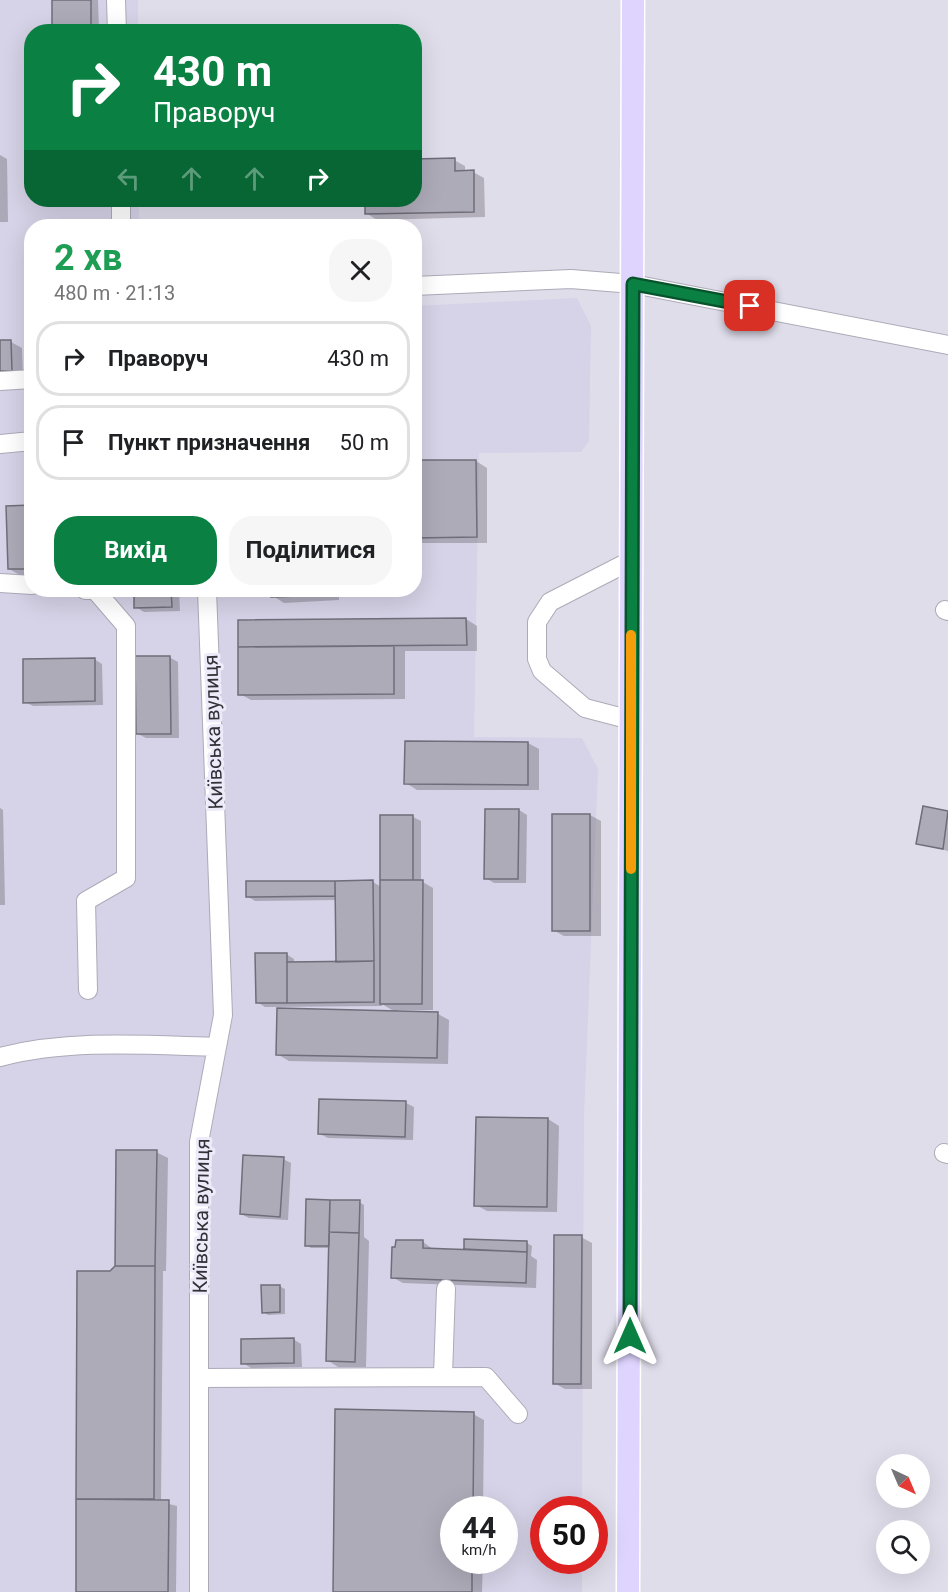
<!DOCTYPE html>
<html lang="uk">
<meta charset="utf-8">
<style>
:root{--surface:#fff;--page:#f6f6f6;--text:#202124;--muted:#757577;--line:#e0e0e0;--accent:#0b8043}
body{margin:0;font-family:Roboto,sans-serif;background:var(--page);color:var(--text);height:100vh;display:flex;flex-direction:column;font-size:22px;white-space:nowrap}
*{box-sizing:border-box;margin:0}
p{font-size:20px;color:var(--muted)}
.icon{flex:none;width:33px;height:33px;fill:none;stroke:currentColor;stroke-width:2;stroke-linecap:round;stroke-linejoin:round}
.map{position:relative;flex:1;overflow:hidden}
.drawer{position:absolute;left:24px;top:219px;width:398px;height:378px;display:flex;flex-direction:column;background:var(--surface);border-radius:24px;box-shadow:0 6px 24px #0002}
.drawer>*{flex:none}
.hud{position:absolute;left:24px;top:24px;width:398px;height:183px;border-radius:24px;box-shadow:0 6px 24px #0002;background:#0b8043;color:#fff;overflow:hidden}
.needle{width:39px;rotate:136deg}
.buttons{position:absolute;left:876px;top:1454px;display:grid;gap:12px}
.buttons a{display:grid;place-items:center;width:54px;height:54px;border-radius:50%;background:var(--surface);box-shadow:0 6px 24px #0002;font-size:30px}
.speed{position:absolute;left:440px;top:1496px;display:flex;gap:12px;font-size:30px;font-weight:700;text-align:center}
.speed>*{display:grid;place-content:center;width:78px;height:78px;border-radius:50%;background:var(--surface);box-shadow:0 6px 24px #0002;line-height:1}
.speed small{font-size:15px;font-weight:400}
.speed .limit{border:9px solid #d22;background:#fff;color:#111}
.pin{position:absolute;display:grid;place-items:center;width:51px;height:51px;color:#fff;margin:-26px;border-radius:12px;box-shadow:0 3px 9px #0006}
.me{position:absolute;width:66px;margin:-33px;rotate:0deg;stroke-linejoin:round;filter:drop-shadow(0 0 4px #0008)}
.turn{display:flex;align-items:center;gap:21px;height:126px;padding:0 30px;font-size:27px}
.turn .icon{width:78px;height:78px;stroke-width:2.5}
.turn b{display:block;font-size:42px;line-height:51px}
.lanes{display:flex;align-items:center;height:57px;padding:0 30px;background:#0003;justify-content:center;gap:30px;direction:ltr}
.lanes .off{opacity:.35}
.round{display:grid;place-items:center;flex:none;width:63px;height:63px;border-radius:24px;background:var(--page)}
.summary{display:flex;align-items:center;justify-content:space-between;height:102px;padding:0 30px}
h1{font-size:36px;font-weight:700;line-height:45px;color:#1e9e55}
.button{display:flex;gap:12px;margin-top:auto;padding:12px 30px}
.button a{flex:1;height:69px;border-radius:24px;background:var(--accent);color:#fff;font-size:24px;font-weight:700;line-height:69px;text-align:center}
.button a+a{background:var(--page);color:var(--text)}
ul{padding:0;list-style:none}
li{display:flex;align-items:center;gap:18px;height:75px;margin:0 12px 9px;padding:0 18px;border:3px solid var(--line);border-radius:24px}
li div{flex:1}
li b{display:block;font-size:22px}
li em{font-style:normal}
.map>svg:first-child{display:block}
.built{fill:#d6d2e7;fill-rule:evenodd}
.shadow{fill:#0003}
.building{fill:#aeabb9;stroke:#706d7a;stroke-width:1.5}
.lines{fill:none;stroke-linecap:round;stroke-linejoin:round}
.minor-casing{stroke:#adaab8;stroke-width:20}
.major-casing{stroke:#fff;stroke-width:25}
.minor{stroke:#fff;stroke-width:18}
.major{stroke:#ded4fe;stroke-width:22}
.route-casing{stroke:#07532c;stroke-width:15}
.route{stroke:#0b8043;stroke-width:10}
.slow{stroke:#f59e0b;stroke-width:10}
.labels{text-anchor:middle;stroke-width:6;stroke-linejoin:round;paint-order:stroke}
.street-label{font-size:20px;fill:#323137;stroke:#edeaf9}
</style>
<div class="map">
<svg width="948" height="1592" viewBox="0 0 948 1592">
<rect width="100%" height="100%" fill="#e0ddeb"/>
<path class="built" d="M0,0H138V31L32,32V200H139V226H32V590H414V306L577,298L591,326L589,441L581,452L479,453L474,737L582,738L598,769L584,1116L582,1509H543V1560H582V1592H0ZM453,1509H504V1560H453Z"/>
<path class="shadow" d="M53,0H98L99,32H54Z
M0,155L7,159L8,222H0Z
M454,160L465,166V172H473L484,178L485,217L377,220L366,213V200H414V161Z
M0,342H11L22,348L23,377H0Z
M476,461L487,468V543H414V462Z
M32,507V575H20L9,569Z
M135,590H179L180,611L144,612L136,607Z
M273,590H339V600L284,603L273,596Z
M466,619L477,626V651H405V699L251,700L240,694V621Z
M169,657L178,662L179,738H146L138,734Z
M94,659L102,664L103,705L33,706L25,702Z
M528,743L539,749V790H417L406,783Z
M0,808L3,810L5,905H0Z
M924,808L948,812V851L917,843Z
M519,810L527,815L526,883H494L486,878Z
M590,815L601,821V936H564L553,930Z
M413,817L421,821V881L433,888V1010H398V1013L438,1014L449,1020L448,1064L289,1061L277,1054L397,1013L382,1004V1006L265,1007L257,1002L286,954L294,959V964L337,963V900L255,901L247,896V883L373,882L381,887Z
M406,1103L414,1107L413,1140L328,1138L320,1134Z
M548,1119L559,1126L557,1212L487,1211L476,1205Z
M156,1152L168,1158L166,1271H163L161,1502L177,1506L176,1592H78L79,1272H111L121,1268Z
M283,1159L291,1163L288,1220L249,1218L241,1214Z
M359,1202L364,1205V1237L369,1241L366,1367H338L327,1360L330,1248H311L306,1245Z
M581,1237L592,1243V1389H565L554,1383Z
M423,1242L434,1250L469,1251L465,1249L527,1243L532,1246L531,1256L537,1260L536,1288L403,1283L392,1277Z
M279,1286L285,1289V1314L268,1315L263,1312Z
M293,1339L301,1344L302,1367L251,1368L243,1363Z
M473,1414L484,1420L483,1509H453V1560H483L482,1592H335Z"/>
<path class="building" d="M52,0H91V32H52Z
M455,158V171L474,170V212L365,214V200H414V159Z
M0,340H11L12,371H0Z
M414,460H476L477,537L414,538Z
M32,505V569H8L6,506Z
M134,590H171L172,607L134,608Z
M271,590H328V595L271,597Z
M466,618L467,645L238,647V620Z
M394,646V694L238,695V647Z
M135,656H170L171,734H136Z
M95,658V701L23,703V659Z
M405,741L528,742V785L404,784Z
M923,806L948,811L943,849L916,844Z
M485,809H519L518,879H484Z
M552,814H590V931H552Z
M380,815H413V880H380Z
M373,880L374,961L336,962L335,881Z
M380,880H423L422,1004H380Z
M246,881H335V896L246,897Z
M255,953H287V1003H256Z
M374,961V1002L287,1003V962Z
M277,1008L438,1012L437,1058L276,1055Z
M319,1099L406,1101L405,1137L318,1134Z
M476,1117L548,1118L547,1207L474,1206Z
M116,1150H157L155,1266H115Z
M243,1155L284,1157L280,1217L240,1214Z
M306,1199L330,1200L329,1246H305Z
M330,1200H360L359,1233L329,1232Z
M329,1232L359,1233L355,1362L326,1361Z
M554,1235H582L581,1384H553Z
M464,1239L527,1241V1252L464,1249Z
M396,1240H423V1248L527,1252L526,1283L391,1278L392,1247H395Z
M115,1266H155L154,1499H76L77,1271H110Z
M261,1285H280V1312L262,1313Z
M294,1338V1363L241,1364V1339Z
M335,1409L474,1412L473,1509H453V1560H472V1592H333Z
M76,1499L169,1500L168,1592H76Z"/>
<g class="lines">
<defs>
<path id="minor" d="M116,0L117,32
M121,200V226
M414,286L571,279L633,284L948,345
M0,381L32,379
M0,444L32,441
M0,583L32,585
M85,590H95L126,626V878L86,901L88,990
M945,610L948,611
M631,720L585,708L542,671L537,659V622L550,602L632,560
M0,1057C70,1039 145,1045 217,1047
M944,1153L948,1154
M443,1375L446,1289
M199,1378L486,1377L518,1414
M199,1592V1142L223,1015L207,590"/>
<path id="major" d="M628,1592L633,0"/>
</defs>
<use href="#minor" class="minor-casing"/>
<use href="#major" class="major-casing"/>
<use href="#minor" class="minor"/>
<use href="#major" class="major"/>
</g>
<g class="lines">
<defs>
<path id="route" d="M630,1336L633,284L750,306"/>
</defs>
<use href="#route" class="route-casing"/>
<use href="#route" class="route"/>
<path class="slow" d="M631,869V635"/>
</g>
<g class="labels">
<g class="street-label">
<text transform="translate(213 732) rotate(-92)" y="7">Київська вулиця</text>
<text transform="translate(201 1216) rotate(-89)" y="7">Київська вулиця</text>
</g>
</g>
</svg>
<div class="buttons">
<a><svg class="needle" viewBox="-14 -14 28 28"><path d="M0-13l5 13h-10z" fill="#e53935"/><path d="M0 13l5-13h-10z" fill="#757577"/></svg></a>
<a><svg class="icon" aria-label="search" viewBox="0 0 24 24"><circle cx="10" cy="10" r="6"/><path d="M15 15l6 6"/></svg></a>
</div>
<div class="speed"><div>44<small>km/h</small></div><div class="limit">50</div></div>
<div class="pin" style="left:750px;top:306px;background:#d93025"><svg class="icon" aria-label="arrive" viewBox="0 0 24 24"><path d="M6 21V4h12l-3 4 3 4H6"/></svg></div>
<svg class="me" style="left:630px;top:1336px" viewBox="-20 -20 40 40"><path d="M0-17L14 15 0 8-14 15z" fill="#0b8043" stroke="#fff" stroke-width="4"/></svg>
<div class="hud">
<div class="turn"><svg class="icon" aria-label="right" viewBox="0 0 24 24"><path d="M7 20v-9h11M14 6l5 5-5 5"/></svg><div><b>430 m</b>Праворуч</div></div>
<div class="lanes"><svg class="icon off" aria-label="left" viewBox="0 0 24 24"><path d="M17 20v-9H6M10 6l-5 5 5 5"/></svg><svg class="icon off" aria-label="ahead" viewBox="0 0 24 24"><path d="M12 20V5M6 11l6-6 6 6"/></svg><svg class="icon off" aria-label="ahead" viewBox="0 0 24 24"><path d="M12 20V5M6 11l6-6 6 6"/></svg><svg class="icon" aria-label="right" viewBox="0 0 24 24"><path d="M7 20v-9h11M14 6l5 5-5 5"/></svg></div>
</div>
<section class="drawer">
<div class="summary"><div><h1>2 хв</h1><p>480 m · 21:13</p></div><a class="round"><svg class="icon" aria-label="close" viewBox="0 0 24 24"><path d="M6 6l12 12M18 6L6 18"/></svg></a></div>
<ul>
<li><svg class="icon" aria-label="right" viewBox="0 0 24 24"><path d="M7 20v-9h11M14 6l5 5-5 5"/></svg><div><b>Праворуч</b></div><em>430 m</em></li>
<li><svg class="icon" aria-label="arrive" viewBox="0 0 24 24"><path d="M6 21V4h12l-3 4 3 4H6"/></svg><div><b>Пункт призначення</b></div><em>50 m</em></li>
</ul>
<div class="button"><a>Вихід</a><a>Поділитися</a></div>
</section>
</div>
